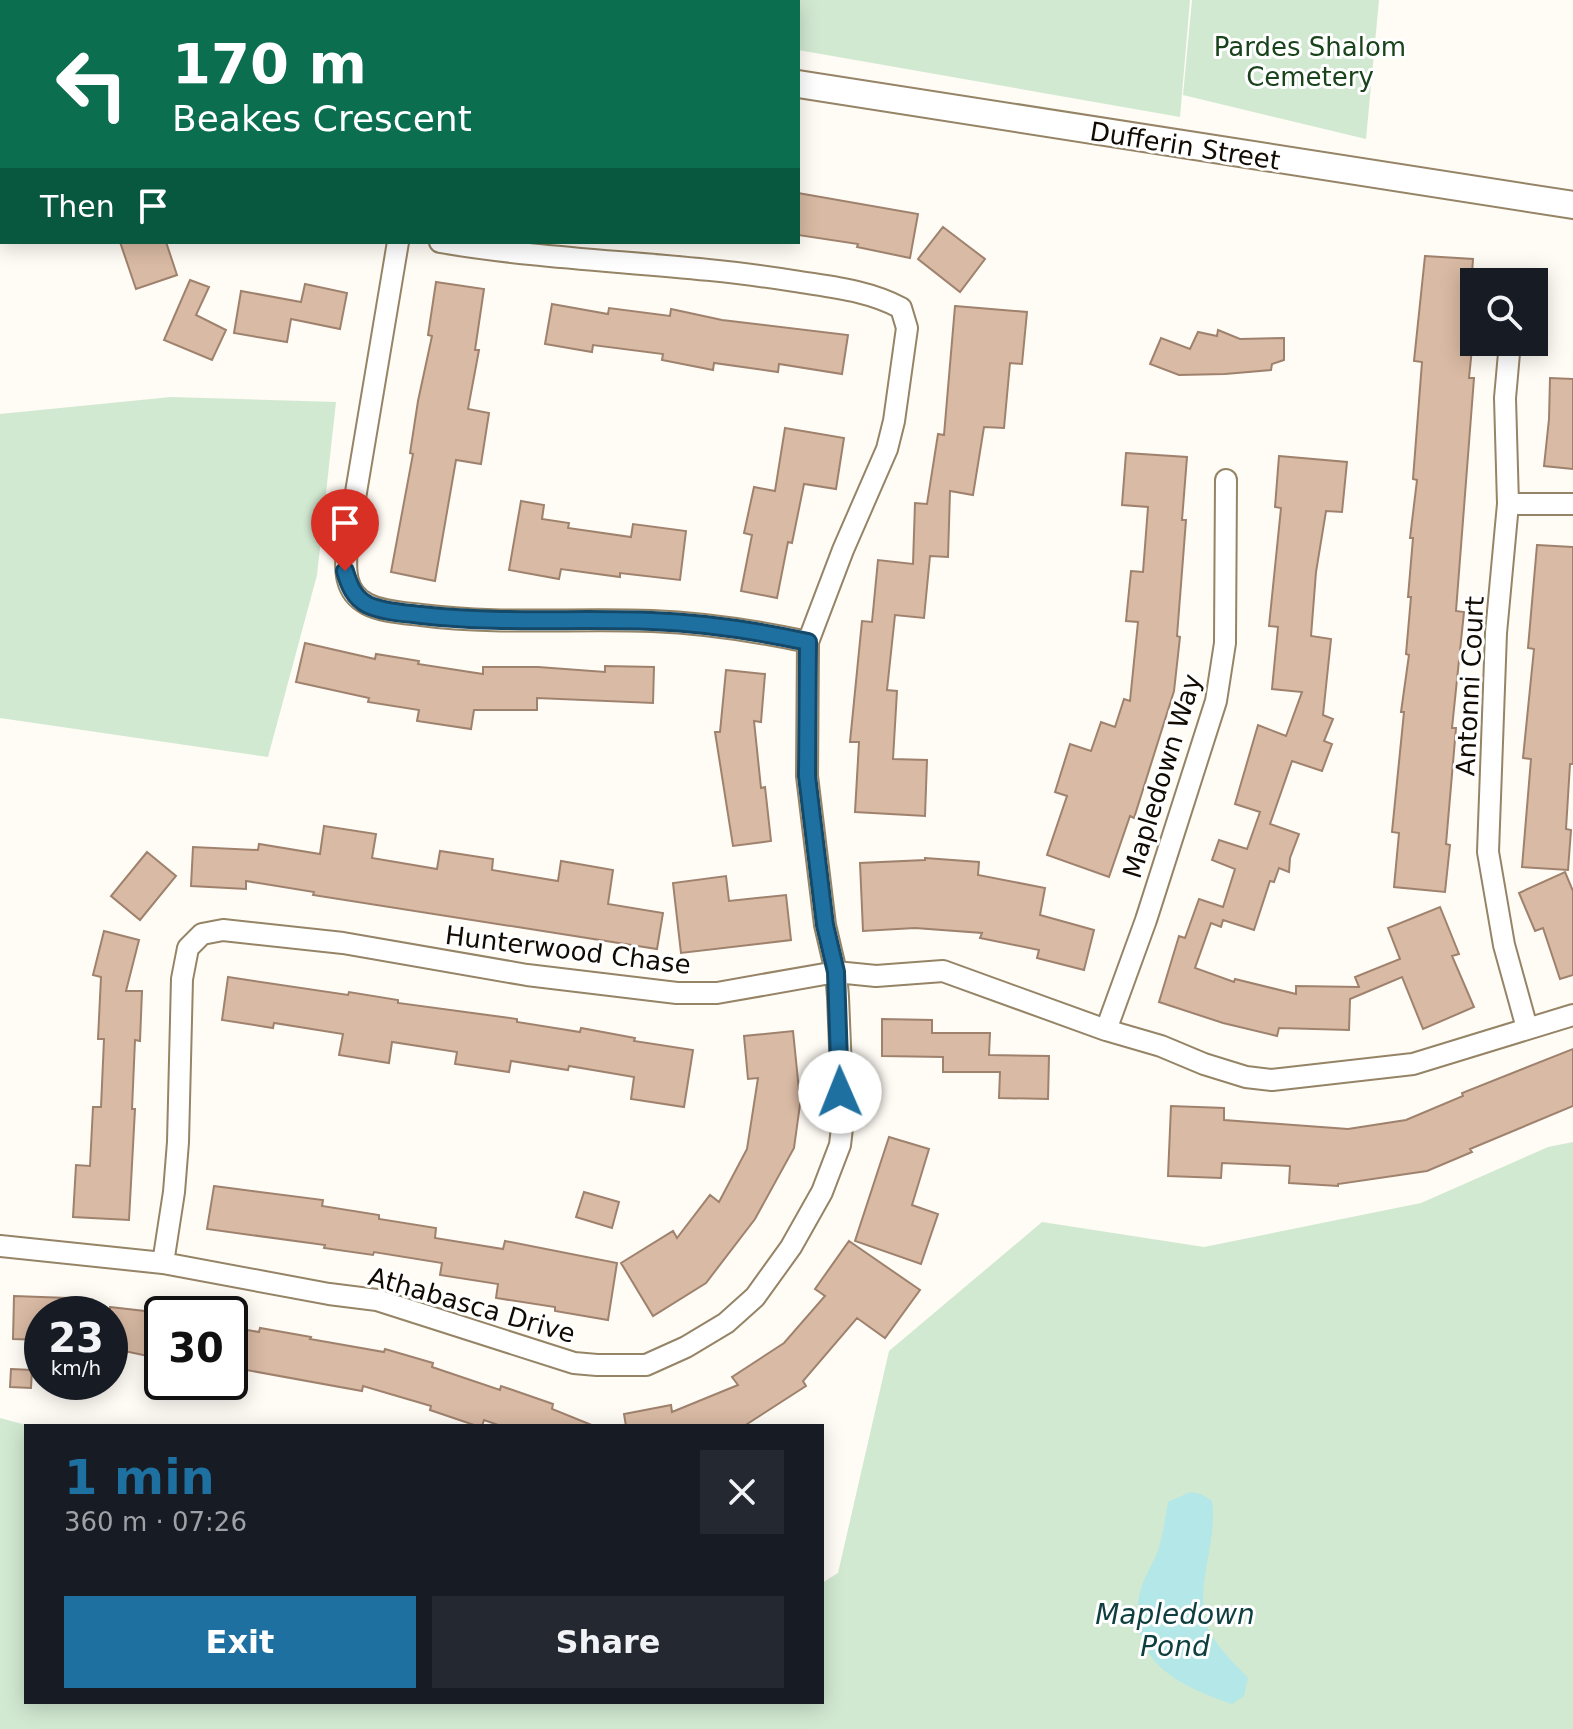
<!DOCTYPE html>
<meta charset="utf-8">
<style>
:root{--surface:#171b24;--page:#242831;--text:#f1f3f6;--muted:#9ea1a6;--accent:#1e70a1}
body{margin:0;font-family:"DejaVu Sans",sans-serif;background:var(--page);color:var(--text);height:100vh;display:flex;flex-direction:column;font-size:30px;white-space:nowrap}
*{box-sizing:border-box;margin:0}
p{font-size:26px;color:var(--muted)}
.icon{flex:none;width:44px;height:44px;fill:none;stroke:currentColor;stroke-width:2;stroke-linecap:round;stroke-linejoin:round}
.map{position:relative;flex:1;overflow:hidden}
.panel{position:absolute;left:24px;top:1424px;width:800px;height:280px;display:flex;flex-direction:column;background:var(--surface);border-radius:0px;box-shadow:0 4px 20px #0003}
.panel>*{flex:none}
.top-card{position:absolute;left:0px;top:0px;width:800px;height:244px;box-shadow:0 4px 20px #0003;background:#0b6e4f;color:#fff;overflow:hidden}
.tools{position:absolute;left:1460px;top:268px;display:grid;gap:16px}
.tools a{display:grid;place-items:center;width:88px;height:88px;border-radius:0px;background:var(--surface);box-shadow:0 4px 20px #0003;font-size:40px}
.speed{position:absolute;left:24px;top:1296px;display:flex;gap:16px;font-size:40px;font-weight:700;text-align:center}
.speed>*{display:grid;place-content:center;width:104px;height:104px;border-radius:50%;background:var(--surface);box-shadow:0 4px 20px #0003;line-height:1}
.speed small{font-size:20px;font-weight:400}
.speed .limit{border:4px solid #111;border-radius:12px;background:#fff;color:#111}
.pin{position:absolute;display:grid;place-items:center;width:68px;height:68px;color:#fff;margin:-82px -34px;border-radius:50% 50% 50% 0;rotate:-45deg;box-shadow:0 0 8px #0007}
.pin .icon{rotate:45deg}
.me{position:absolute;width:88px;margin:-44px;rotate:359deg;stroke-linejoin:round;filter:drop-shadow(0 0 6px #0008)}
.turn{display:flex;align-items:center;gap:28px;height:168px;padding:0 40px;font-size:36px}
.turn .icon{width:104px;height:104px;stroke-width:2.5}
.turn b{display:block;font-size:56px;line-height:68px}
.then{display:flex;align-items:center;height:76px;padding:0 40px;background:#0003;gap:16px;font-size:30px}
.round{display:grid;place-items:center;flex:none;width:84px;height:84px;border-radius:0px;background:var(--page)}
.headline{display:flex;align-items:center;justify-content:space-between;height:136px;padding:0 40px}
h1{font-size:48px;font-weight:700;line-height:60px;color:var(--accent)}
.button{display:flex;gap:16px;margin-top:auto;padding:16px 40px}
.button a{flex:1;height:92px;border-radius:0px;background:var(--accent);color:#fff;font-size:32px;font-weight:700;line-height:92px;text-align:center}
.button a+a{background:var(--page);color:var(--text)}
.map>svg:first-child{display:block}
.green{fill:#d2e9d1}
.water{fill:#b3e7e8}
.building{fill:#d9baa4;stroke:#9f826d;stroke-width:2}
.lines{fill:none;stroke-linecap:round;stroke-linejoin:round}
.minor-casing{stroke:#958466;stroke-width:24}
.major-casing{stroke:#958466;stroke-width:30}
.minor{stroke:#fff;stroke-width:20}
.major{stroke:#fff;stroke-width:26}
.route-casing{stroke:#144969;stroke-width:20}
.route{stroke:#1e70a1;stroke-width:14}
.labels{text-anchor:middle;stroke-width:6;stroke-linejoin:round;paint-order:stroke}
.park-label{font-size:26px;fill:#19431b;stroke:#fff}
.street-label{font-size:26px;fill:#120b03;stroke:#fff}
.water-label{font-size:28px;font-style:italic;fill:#0e3e3f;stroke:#fff}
</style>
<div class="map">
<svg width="1573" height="1729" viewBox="0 0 1573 1729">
<rect width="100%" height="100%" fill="#fffbf5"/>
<path class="green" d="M509,0H1190L1180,117L798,50V2Z
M1192,0H1379L1366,139L1183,95Z
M171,397L336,402L317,575L268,757L0,718V414Z
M1573,1142V1729H0V1418L30,1426H26V1702H822V1583L838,1573L889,1351L1042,1222L1204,1247L1421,1203L1548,1147Z"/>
<path class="water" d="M1190,1492L1201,1494L1212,1501C1219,1542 1189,1598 1212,1636C1221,1651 1236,1665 1248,1678L1244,1696L1232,1704C1179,1686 1128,1662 1139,1596C1142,1581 1152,1565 1158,1551C1163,1536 1165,1518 1168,1502Z"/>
<path class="building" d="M798,193L918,214L910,258L857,247L858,244L798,235Z
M943,227L985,259L960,292L918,259Z
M120,242H166L177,275L136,289Z
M1425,256L1473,259L1469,317L1474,318V329L1469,378H1474L1456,611L1464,612L1452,728H1456L1446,844L1450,845L1445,892L1394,887L1399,833L1392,832L1404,712H1401L1409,655L1406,654L1411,597H1408L1413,538H1410L1417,480L1413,479L1422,362L1414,361Z
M190,280L209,287L196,315L226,330L212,360L164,340Z
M436,282L484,289L475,350H479L468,409L489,413L481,464L456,460L435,581L391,572L413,454L410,453L418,401L432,336L428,335Z
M305,284L347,293L340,329L291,319L287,342L234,333L241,291L301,302Z
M552,304L608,314L609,308L670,316L671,309L722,320L848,335L842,374L779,364L778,372L714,363L713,370L662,360L663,354L593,345L592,352L545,344Z
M955,306L1027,312L1022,364L1010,363L1004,428L984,427L973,495L950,491L948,557L930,556L924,618L895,615L887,690L897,691L893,759L927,760L925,816L855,812L859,742H850L862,621L872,622L878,560L913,564L915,503L927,504L938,434L944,435Z
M1218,330L1240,339L1284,338V360L1272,364L1271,370L1225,374L1179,375L1150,364L1161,338L1190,349L1198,332L1217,336Z
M1550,378L1573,379V469L1544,466L1549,419Z
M785,428L844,438L836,489L804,484L792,543L788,542L777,598L741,591L752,535L744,533L754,487L775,491Z
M1126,453L1187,457L1182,520H1186L1177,636L1180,637L1174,691L1134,818L1130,816L1109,877L1047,855L1067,796L1055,792L1070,744L1091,751L1101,722L1115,727L1124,699L1130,701L1138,622L1126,621L1131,571L1143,572L1148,507L1122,505Z
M1279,456L1347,462L1342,512L1326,511L1316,572L1311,636L1331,639L1323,715L1333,719L1324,741L1332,744L1322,771L1292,761L1270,824L1299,834L1290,858L1289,872L1279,868L1274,882L1270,881L1254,930L1223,920L1221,927L1211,923L1195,968L1234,982L1235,979L1296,994V986L1359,987L1355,977L1400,959L1388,928L1440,907L1459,954L1452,956L1474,1007L1423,1029L1402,977L1350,999L1349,1030L1279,1028L1277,1036L1223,1023L1159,1002L1179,936L1185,938L1199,899L1223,907L1235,869L1212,860L1219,840L1247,849L1260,812L1235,804L1258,725L1286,736L1302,692L1272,689L1278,627L1269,626L1281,508L1275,507Z
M521,501L544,505L542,519L569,523L568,528L631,537L633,524L686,531L680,580L620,573V577L561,569L559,579L509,570Z
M1537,545L1573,547V764H1570L1566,829L1571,830L1568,870L1522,867L1531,759L1523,758L1534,649L1528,648Z
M305,643L375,659L376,654L419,661L418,664L483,674V667H538L605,672V666L654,667L653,703L537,698V710H474L471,729L417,721L419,710L368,702L369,698L296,682Z
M726,670L765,674L761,722L754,721L761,788L765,787L771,841L733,846L715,732H720Z
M324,826L376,834L372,858L437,869L440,851L493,859L492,870L558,881L561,861L613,870L608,904L663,913L657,949L313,895L314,892L246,881V889L191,886L193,847L258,850L259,844L320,854Z
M147,852L176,876L140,920L111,896Z
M925,858L979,862L978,875L1045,888L1040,915L1094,930L1084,970L1037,958L1039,950L980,938L982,933L915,928L863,931L860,863L925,860Z
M1565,872L1573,891V975L1560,979L1543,928L1535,931L1519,893Z
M726,876L729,901L786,895L791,940L681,953L673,883Z
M104,931L139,940L126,991H142L140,1041L135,1040L132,1109H135L129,1220L73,1217L76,1165L90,1166L93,1107H101L104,1039H98L101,977L93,975Z
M228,977L348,995L349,992L398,1000V1003L517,1019V1022L580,1032L581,1028L635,1038L634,1041L693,1050L684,1107L631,1099L634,1077L569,1066L568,1070L511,1061L509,1072L455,1064L457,1052L392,1042L389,1063L339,1055L343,1034L274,1023L273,1028L222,1020Z
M882,1019L932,1020V1033H990L989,1055L1049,1056L1048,1099L999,1098L1000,1072H943V1057L882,1056Z
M793,1031L799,1090H802L794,1148L755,1219L706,1283L653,1316L621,1263L673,1231L677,1238L710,1195L719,1202L747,1149L758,1078L748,1079L744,1036Z
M1573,1049V1106L1470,1149L1472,1152L1427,1171L1338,1184V1186L1289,1183L1290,1166L1222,1163L1221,1178L1168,1176L1171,1106L1224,1108V1120L1348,1129L1406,1120L1463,1096L1462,1093Z
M889,1137L929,1149L912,1205L938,1214L921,1264L855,1241Z
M214,1186L323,1200L322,1206L379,1215V1219L436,1228L435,1238L503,1249L505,1241L617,1263L608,1320L555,1311V1307L496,1298L498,1284L440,1275L442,1263L374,1252L373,1255L324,1248L325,1245L207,1229Z
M584,1192L619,1202L612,1228L576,1217Z
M849,1241L920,1290L885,1338L857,1318L803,1381L806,1386L744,1426H626L624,1414L671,1405L672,1412L738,1385L732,1377L784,1343L825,1296L815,1289Z
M14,1296L68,1298V1301L96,1305V1314H42V1340L13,1339Z
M110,1307L162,1313V1359L110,1348Z
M230,1327L259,1332L260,1328L311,1337L310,1339L384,1352L385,1349L433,1363L432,1367L500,1390L501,1386L553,1404L552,1409L594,1426H501L484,1420L482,1426H477L430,1410L431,1406L363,1386L362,1391L230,1367Z
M11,1369L32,1370L31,1388L10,1387Z"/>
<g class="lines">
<defs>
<path id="minor" d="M398,242L347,546C345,569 344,592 367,604C382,612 404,613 421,615C498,625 574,618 652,621C704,623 756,631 808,642
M1510,342L1505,398L1508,504L1496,633L1488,852L1504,945L1527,1028
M1508,504H1573
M1106,1030L1146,920L1216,701L1225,643L1226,480
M0,1246L163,1263L329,1294L377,1300L574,1363L597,1365H646L686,1347L726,1323L755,1297L791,1247L822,1192L840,1145L843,1119L838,997L836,972L825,925L807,776L808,642L843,550L887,449L894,421L907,328L901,308C868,290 830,287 794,281C677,262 558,262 440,242
M163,1263L174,1192L178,1142L182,979L188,948L202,934L223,930L343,943L527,975L677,993H717L836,972L876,976L943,971L1106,1030L1161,1046L1204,1064L1246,1077L1272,1080L1413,1064L1573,1015"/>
<path id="major" d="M278,0L291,2
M798,84L1573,205"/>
</defs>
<use href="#minor" class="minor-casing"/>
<use href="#major" class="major-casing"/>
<use href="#minor" class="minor"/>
<use href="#major" class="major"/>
</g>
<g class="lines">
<defs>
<path id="route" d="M345,571C349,585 354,598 368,605C383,612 405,613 421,615C498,624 575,618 652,621C705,623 757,631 808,642L807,776L825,925L836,972L840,1092"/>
</defs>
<use href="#route" class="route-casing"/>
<use href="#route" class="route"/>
</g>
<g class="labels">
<g class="park-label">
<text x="1310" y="56">Pardes Shalom<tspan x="1310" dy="30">Cemetery</tspan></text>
</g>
<g class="street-label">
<text transform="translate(1185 146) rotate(9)" y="9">Dufferin Street</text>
<text transform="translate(1470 686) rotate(-87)" y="9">Antonni Court</text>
<text transform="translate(1162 776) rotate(-73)" y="9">Mapledown Way</text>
<text transform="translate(568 950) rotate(7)" y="9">Hunterwood Chase</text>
<text transform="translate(472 1305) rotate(16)" y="9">Athabasca Drive</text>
</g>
<g class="water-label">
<text x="1175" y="1624">Mapledown<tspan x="1175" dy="32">Pond</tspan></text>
</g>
</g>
</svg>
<div class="tools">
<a><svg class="icon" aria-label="search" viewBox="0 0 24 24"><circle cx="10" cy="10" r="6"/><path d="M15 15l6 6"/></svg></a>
</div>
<div class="speed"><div>23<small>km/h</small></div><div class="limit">30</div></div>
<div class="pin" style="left:345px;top:571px;background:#d93025"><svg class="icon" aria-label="arrive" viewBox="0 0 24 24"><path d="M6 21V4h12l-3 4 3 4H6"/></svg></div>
<svg class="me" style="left:840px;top:1092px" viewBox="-20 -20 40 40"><circle r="19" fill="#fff"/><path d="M0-13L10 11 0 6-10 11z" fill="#1e70a1"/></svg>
<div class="top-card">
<div class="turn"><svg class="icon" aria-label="left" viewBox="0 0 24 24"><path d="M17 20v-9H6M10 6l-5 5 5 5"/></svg><div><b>170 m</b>Beakes Crescent</div></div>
<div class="then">Then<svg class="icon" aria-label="arrive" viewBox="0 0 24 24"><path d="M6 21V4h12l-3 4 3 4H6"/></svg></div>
</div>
<section class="panel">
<div class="headline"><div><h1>1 min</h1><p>360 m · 07:26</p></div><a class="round"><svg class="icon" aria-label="close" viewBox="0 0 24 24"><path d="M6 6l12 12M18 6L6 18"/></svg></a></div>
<div class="button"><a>Exit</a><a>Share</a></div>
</section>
</div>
